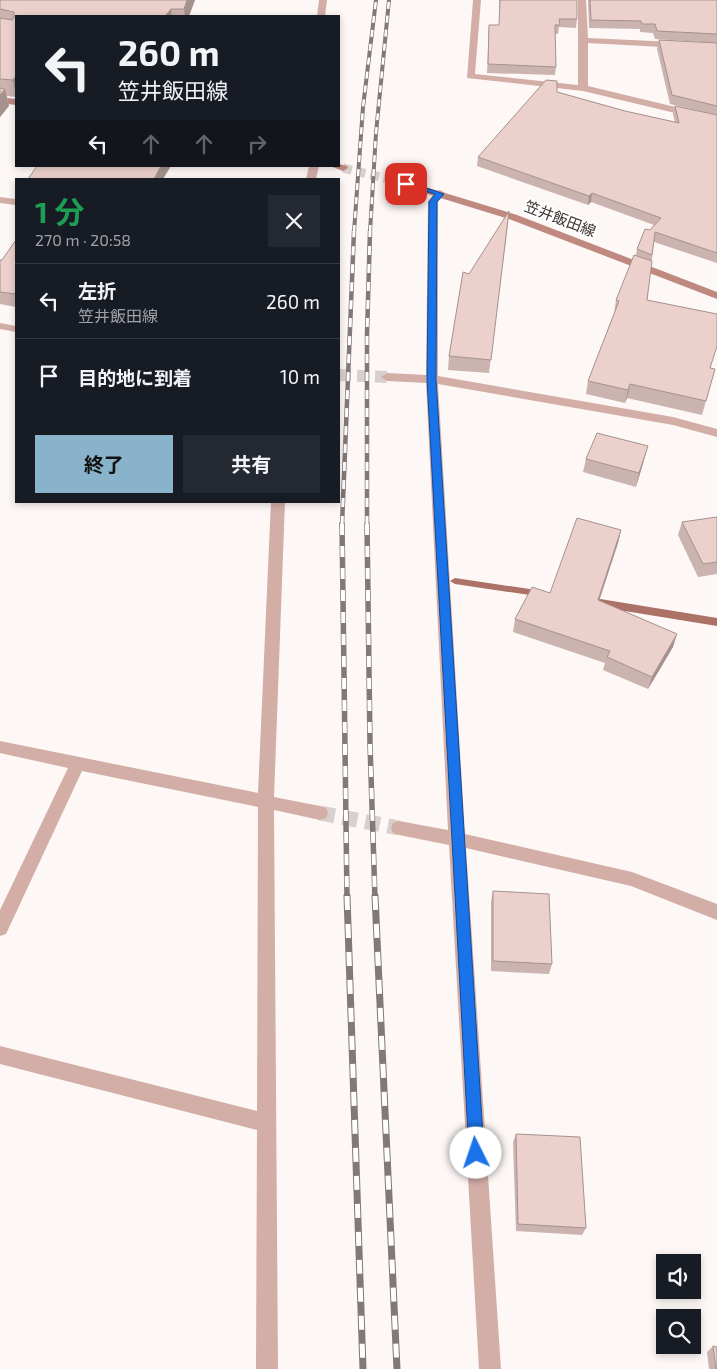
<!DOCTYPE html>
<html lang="ja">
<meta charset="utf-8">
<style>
:root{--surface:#171b24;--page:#242831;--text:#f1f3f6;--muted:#9ea1a6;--line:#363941;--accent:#89b3ca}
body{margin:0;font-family:"Exo 2","Noto Sans JP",sans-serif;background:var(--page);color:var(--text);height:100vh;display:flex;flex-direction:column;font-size:19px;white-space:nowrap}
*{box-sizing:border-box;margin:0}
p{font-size:16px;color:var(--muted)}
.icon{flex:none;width:28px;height:28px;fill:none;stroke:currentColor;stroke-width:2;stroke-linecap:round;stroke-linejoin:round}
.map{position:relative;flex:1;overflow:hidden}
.details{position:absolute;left:15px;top:178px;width:325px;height:325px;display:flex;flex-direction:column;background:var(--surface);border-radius:0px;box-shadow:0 2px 8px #0003}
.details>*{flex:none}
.banner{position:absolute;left:15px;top:15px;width:325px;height:152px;border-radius:0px;box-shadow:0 2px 8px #0003;background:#171b24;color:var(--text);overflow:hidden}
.buttons{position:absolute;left:656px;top:1254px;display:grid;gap:10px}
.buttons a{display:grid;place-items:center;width:45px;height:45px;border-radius:0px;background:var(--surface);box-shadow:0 2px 8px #0003;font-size:25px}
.pin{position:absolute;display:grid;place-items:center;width:42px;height:42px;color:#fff;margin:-21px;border-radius:10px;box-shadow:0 2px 8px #0006}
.me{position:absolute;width:55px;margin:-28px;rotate:356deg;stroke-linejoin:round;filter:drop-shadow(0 0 4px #0008)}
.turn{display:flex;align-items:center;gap:18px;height:105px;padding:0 20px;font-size:22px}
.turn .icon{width:65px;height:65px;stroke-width:2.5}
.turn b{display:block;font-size:35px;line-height:42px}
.lanes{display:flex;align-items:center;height:48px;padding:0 20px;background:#0003;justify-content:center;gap:25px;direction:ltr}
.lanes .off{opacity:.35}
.round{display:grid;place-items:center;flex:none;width:52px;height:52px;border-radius:0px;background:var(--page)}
.summary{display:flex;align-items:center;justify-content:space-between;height:85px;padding:0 20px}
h1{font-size:30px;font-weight:700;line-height:38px;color:#1e9e55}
.cta{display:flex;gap:10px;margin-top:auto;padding:10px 20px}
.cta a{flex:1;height:58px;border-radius:0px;background:var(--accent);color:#111;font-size:20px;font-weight:700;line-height:58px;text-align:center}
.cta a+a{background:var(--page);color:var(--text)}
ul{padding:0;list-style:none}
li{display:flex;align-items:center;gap:15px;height:75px;padding:0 20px;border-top:1px solid var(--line)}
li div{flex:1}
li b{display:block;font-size:19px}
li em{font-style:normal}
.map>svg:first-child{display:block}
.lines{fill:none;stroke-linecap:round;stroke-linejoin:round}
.stream{fill:#ac7268;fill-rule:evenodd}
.street-tunnel-far1{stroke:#d7d0cf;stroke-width:12;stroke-dasharray:12 6;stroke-linecap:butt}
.street-tunnel{stroke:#d7d0cf;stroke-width:15;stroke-dasharray:15 8;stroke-linecap:butt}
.secondary-tunnel{stroke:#d7d0cf;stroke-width:9;stroke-dasharray:9 5;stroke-linecap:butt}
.street{fill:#d3aea7;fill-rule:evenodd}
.secondary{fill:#bf897f;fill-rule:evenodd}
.rail-far3-casing{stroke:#817877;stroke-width:4}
.rail-far2-casing{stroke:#817877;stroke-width:4.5}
.rail-far1-casing{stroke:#817877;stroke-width:5.5}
.rail-casing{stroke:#817877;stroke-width:7}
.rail-far3{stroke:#fff;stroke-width:2.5;stroke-dasharray:7;stroke-linecap:butt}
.rail-far2{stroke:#fff;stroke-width:3;stroke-dasharray:9;stroke-linecap:butt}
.rail-far1{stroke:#fff;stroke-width:4;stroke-dasharray:11;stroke-linecap:butt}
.rail{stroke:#fff;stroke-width:5;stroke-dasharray:14;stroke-linecap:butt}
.wall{fill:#cbb3af}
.shaded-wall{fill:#a5928e}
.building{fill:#ecd0cb;stroke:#a5928e}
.route{fill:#1a73e8;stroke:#114b97}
.labels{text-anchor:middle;stroke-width:4.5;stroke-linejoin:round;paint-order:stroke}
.far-street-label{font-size:15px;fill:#3d3331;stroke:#fff}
</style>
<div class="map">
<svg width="717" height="1369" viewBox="0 0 717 1369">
<rect width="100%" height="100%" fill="#fdf7f6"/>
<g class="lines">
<path class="stream" d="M455,578L543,591L548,594L543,597L455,584L450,581Z
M594,598L717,618V626L594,606L589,602Z"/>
<path class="street-tunnel-far1" d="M339,375L387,377"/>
<path class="street-tunnel" d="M320,813L399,828"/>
<path class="secondary-tunnel" d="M343,168L389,179"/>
<path class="street" d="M319,0H327L325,16H317Z
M473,0H481L475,74L578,85V0H586L588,38L717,44V50L588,43V86L717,117V123L583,91L467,78Z
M309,166H319L316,179H306Z
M440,190L445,193L438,201V376L673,417L717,429V437L673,425L438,384L465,834L632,872L717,904V920L631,886L466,848L501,1369H479L449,845L399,835L393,833L391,828L393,823L399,821L448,830L426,383L387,381L381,377L387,373L426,375L428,201L436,191Z
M0,197L16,199V205L0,203Z
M0,323L16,326V332L0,329Z
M271,501H285L274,797L320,806L326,808L328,813L326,818L320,820L274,810L278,1369H256L257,1130L0,1064V1046L257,1111L258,807L82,771L6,934L0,936V910L68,768L0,753V741L258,793Z"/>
<path class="secondary" d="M0,97L16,99V105L0,103Z
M339,164L347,166L348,168L343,171L330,166H339Z
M389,176L517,215L717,292V299L509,219L385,181V177Z"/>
<defs>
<path id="rail-far3" d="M354,232L363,107L376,0
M370,232L376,133L389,0"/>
<path id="rail-far2" d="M342,525L354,231
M367,525V335L370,231"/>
<path id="rail-far1" d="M342,524L347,898
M367,524L370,744L375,898"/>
<path id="rail" d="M347,896L363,1369
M375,896L397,1369"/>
</defs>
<use href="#rail-far3" class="rail-far3-casing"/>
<use href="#rail-far2" class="rail-far2-casing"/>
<use href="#rail-far1" class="rail-far1-casing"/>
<use href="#rail" class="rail-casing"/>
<use href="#rail-far3" class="rail-far3"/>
<use href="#rail-far2" class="rail-far2"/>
<use href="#rail-far1" class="rail-far1"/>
<use href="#rail" class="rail"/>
</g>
<path class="wall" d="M0,0H195L189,16H16V97L7,96L9,106L0,117Z
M499,0H577V19L576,28L559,27L558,34H555L556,67L555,75L487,73L489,25H499Z
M588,0H717V43L655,39L653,33L640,32V29L589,28Z
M659,40L717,43V263L654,242L647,300L711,368L715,369L702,415L627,398L625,403L586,394L588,381L614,314L616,300L636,256L637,249L650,230L654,225L591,202L588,205L477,166L478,157L557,92L625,111L675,122L673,114L675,106L708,113L670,104L657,49Z
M508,224L489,373L448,370L449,356L469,274Z
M16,240V307L0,304V260H2Z
M586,459L644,460L636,487L583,472Z
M717,517V574L698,577L678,535L682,522Z
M621,530L618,543L599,601L673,647L648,689L603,670L605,663L513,632L515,619L550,593Z
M493,891L552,964L549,974L491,971V902Z
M516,1134L586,1228L582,1235L516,1231L513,1142Z
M713,1346L717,1369H709L707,1352Z"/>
<path class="shaded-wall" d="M187,0H195L189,16H185L184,9Z
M171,9L172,16H165Z
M16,76V96L13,80Z
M5,89L9,106L0,117V95Z
M161,166H171L163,179H154Z
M592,193L591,202L588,205L589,196Z
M630,384L627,398L625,403L628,390Z
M648,446L644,460L636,487L639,473Z
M621,530L618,543L595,613L598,600Z
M677,634L673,647L648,689L652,677Z"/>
<path class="building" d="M0,0H187L184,9H171L165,16H16V76L13,80L0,79V18L12,20L14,18V12L0,9Z
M500,0H577V19H559L560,25H555L556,67L488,64L489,25H499Z
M590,0H717V34L657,31L655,24H642L641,21L591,20Z
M659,40L717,43V106L672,95Z
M546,80L557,81V92L625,111L679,123L675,106L717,115V253L655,232L652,255L637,249L645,229L650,230L661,218L592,193L589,196L478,157Z
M0,88L5,89L0,95Z
M37,166H161L154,179H28Z
M509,211L491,360L449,356L463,272L469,274Z
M16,240V294L0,292V260H2Z
M634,255L652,261L647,300L717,314V346L710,368L715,369L706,401L630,384L628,390L588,381L619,301L616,300Z
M597,433L648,446L639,473L586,459Z
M717,517V562L703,564L682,522Z
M577,518L621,530L598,600L677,634L652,677L607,657L610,651L515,619L532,587L550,593Z
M493,891L549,894L552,964L493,961Z
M516,1134L580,1137L586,1228L518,1224Z
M713,1346L717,1347V1369H716Z"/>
<path class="route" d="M406,181L444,194L437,202L436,379L484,1153L482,1158L476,1160L471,1158L469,1153L427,379L429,202L435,194L403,185L402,184Z"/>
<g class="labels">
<g class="far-street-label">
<text transform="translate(560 219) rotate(21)" y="5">笠井飯田線</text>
</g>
</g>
</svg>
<div class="buttons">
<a><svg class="icon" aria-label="sound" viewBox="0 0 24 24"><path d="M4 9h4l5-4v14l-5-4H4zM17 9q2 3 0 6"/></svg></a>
<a><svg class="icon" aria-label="search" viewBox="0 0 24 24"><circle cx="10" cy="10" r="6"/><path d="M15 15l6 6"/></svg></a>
</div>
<div class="pin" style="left:406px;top:184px;background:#d93025"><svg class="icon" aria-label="arrive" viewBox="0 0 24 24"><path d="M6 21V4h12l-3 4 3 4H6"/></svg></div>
<svg class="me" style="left:476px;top:1153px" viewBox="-20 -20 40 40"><circle r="19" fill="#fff"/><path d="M0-13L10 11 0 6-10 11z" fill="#1a73e8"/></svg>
<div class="banner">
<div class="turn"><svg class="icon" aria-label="left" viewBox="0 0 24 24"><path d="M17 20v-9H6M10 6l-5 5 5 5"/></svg><div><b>260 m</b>笠井飯田線</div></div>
<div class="lanes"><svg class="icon" aria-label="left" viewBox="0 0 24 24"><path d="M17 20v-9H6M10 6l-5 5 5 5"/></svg><svg class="icon off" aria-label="ahead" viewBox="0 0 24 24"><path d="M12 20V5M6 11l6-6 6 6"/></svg><svg class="icon off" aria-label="ahead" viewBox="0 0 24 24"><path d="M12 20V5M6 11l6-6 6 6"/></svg><svg class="icon off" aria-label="right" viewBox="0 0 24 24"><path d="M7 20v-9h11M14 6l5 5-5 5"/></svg></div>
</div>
<section class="details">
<div class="summary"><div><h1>1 分</h1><p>270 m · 20:58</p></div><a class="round"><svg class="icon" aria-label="close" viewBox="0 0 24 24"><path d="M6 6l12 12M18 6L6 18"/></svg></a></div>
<ul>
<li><svg class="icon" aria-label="left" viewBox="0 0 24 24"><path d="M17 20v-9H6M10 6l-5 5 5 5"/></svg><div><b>左折</b><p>笠井飯田線</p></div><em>260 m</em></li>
<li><svg class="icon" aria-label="arrive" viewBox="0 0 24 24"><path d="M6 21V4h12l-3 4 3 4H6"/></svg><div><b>目的地に到着</b></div><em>10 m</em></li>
</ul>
<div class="cta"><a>終了</a><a>共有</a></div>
</section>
</div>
